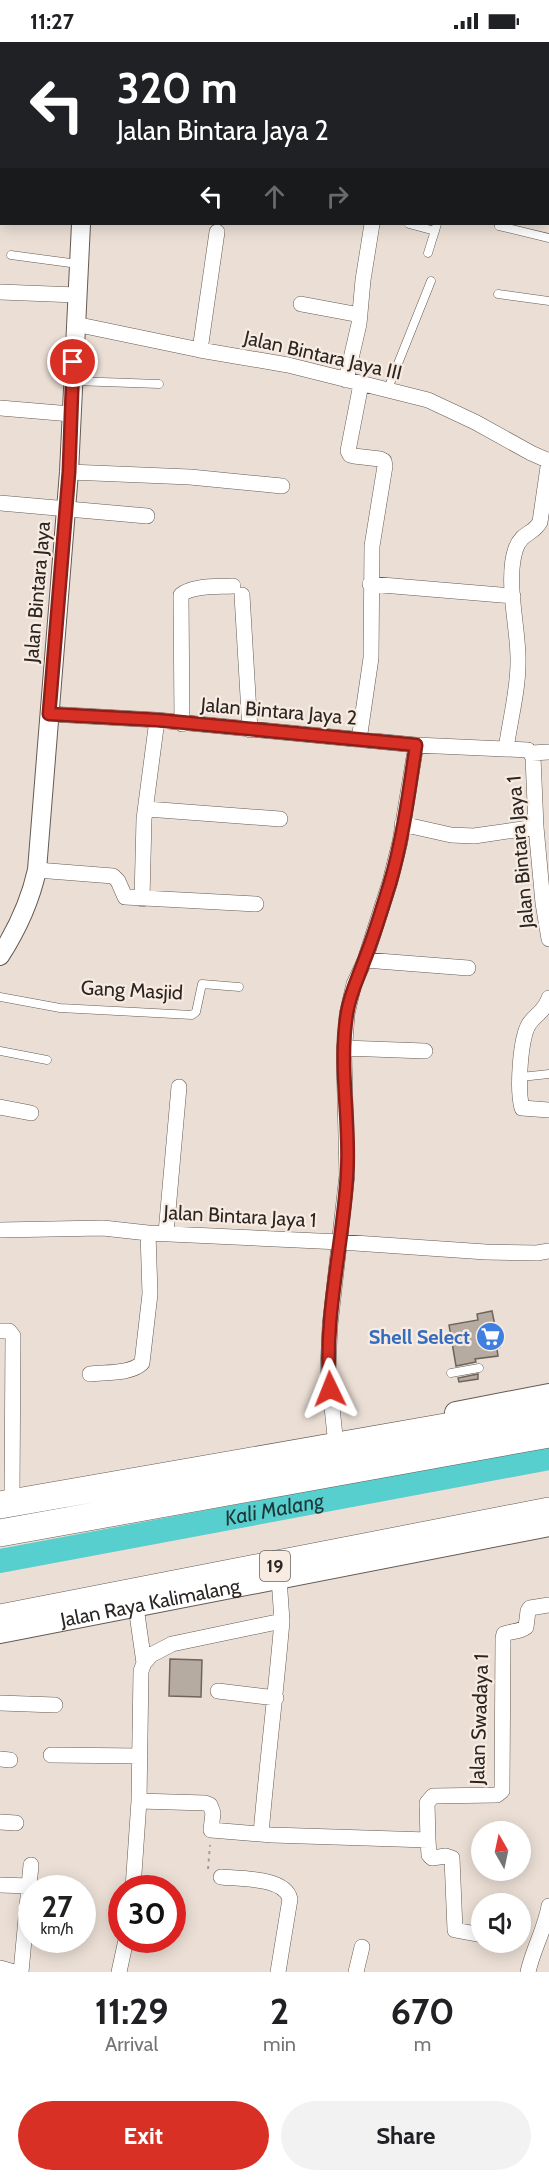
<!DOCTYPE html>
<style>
:root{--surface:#fff;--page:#f2f2f2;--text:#202124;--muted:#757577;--accent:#d93025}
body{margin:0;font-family:Cabin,sans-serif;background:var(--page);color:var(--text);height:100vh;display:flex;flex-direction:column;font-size:22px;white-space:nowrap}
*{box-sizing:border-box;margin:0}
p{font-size:20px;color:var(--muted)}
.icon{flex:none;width:33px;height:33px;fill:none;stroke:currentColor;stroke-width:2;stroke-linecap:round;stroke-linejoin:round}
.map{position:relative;height:1930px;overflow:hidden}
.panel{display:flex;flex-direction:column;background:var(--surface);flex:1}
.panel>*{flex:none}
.top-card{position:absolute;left:0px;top:0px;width:549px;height:183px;box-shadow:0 3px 15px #0003;background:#202124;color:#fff;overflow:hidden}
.needle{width:39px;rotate:351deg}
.controls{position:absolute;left:471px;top:1779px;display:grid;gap:12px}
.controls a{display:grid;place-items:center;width:60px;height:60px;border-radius:50%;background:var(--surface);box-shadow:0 3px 15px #0003;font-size:30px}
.speed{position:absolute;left:18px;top:1833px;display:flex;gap:12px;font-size:30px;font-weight:700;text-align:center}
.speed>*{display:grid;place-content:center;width:78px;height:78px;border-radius:50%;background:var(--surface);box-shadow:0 3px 15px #0003;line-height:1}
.speed small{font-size:15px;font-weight:400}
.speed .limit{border:9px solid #d22;background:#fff;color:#111}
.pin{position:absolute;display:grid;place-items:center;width:51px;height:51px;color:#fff;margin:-26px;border:3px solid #fff;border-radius:50%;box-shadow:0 2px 6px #0007}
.me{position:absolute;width:66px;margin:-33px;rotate:358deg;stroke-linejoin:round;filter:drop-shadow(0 0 4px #0008)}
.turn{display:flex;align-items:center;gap:21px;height:126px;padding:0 18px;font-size:27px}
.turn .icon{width:78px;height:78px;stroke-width:2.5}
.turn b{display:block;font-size:42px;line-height:51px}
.lanes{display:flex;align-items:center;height:57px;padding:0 18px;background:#0003;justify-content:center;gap:30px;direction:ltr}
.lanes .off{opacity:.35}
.eta{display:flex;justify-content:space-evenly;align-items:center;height:102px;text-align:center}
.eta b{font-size:36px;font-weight:700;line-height:42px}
.cta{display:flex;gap:12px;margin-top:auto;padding:12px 18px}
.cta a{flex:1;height:69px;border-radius:36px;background:var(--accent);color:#fff;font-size:24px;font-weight:700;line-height:69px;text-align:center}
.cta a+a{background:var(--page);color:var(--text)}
.status{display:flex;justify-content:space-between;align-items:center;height:42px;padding:0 30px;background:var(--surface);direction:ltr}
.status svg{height:16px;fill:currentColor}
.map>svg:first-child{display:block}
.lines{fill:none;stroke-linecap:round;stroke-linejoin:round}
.river{stroke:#57cfcf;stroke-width:24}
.building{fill:#b6aba1;stroke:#6e645b;stroke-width:1.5}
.service-casing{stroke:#645a52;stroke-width:9}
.minor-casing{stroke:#645a52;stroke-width:16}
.tertiary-casing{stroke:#645a52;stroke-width:20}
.primary-casing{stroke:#645a52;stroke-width:24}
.motorway-casing{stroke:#645a52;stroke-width:28}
.path{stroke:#a59b94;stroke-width:2;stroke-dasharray:3 4.5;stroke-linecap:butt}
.service{stroke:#fff;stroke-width:8}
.minor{stroke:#fff;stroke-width:15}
.tertiary{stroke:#fff;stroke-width:18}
.primary{stroke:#fff;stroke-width:22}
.motorway{stroke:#fff;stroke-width:27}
.route-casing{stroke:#8d1f18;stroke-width:15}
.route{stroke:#d93025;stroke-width:10}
.labels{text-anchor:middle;stroke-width:4.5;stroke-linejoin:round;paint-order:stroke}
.shield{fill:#f8ece2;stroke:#68615c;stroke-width:1.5}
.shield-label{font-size:18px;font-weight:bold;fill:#2b2623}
.street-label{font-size:20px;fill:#2b2623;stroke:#f8ece2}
.shop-label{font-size:20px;font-weight:bold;fill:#366cbe;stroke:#f8ece2;text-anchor:end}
.water-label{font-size:21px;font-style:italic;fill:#1f3434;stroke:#f8ece2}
</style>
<div class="status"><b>11:27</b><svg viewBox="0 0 49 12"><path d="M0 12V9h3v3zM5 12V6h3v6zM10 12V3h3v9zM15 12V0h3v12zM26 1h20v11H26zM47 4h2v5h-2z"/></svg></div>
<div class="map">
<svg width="549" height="1930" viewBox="0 0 549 1930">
<rect width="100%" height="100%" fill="#ebdfd5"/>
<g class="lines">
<path class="river" id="s1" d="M0,1519L549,1416"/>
</g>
<path class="building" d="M492,1269L495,1284L500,1285V1305L497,1307L498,1314L475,1317L476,1320L456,1324L449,1283L478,1278L477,1272Z
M478,1332V1337L459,1340L458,1336Z
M170,1617L202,1618L201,1655L169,1654Z"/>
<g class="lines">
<defs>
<path id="service" d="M548,114H549
M409,182L435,189
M499,184L549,196
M428,211L437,182
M11,213L78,222
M498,252L549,259
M74,339L159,342
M387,349L431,239
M0,955L60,966L192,973L196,970L202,942L239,945
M0,1009L47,1018
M521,1035L549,1032
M451,1331L479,1326"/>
<path id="minor" d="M542,0L549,1
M0,73H2
M0,250L77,253
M301,262L360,273
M75,282L200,308L288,323L428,358L475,380L531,411L549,419
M200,308L217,190
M346,338L359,282L363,238L372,182
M0,366L71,372
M69,430L190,435L282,444
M0,461L147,474
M370,542L513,554
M242,553L250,688
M49,672L157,678L416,703L528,708L533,715L536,785L543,861L549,897
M182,682L181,553C192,543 218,545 233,544
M359,698L371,616L372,504L385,424L384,419L380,417L354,414L350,413L348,409L361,342
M506,707C510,678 519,645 518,616C518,584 505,537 516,506C522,490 534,492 540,480L549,418
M532,711L549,710
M147,767L280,777
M402,782L451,793L474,794L536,785
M37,828L113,834L118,839L125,855L256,862
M142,857L144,777L157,678
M365,918L468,926
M549,956C545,969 536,972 529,982C520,997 517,1048 522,1066L549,1068
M344,1006L425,1009
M0,1065L31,1071
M0,1188L103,1186L148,1191L340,1200L486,1210L537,1211L549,1209
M166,1191L179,1045
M0,1289H9L13,1294L12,1454
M90,1332C106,1330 131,1332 142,1321L150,1252L148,1191
M335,1394L328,1327L330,1283L347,1133L344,1014L347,972L354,942L365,918L390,840L400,800L416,703
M136,1565L144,1621
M218,1649L276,1656
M0,1661L55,1663
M51,1713L140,1714
M0,1717L10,1718
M139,1759L205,1761L210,1763L213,1771L211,1788L272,1793L428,1798L427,1761L433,1754L497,1753L502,1749L503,1596L504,1592C512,1589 520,1590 526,1585L528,1569L530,1566L549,1563
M0,1780L16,1781
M261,1792C267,1721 276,1650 282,1579
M428,1798L429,1813L432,1816L446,1814L452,1816L455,1888L482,1893
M221,1835C240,1837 285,1835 290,1857L278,1930
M0,1843L29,1844
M133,1846L139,1759L141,1629L144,1621L151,1613L172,1602L282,1579L279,1536
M0,1926L14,1930
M21,1930L31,1823
M119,1930L126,1898
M356,1930L362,1905
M528,1930C533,1907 545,1887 549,1864"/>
<path id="tertiary" d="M100,2V0
M0,914C18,886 30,860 37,828L69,430L81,182"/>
<g id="primary">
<path d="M456,1371L549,1353"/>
<path id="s2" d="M0,1590L549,1483"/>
</g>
<path id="motorway" d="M0,1463L549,1367
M0,1491L549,1392
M0,1576L549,1469"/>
</defs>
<use href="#service" class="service-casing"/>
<use href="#minor" class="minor-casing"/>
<use href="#tertiary" class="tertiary-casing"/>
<use href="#primary" class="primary-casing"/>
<use href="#motorway" class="motorway-casing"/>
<path class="path" d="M208,1827L210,1803"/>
<use href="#service" class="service"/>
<use href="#minor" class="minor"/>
<use href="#tertiary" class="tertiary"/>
<use href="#primary" class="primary"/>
<use href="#motorway" class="motorway"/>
</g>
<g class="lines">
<defs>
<path id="route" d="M73,320L69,430L49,672L157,678L416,703C409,749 403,797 390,841C382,867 374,894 364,919C358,936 350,952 347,971C338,1025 351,1080 347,1134C343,1203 323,1278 330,1347"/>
</defs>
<use href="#route" class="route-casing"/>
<use href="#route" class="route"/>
</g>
<defs>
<symbol id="supermarket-disc" viewBox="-11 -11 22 22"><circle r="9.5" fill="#3f7fe0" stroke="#f8ece2"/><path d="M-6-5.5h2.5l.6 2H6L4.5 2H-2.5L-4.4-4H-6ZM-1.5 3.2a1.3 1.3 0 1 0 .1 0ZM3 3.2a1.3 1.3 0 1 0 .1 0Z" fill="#fff"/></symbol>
</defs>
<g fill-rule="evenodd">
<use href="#supermarket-disc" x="474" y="1278" width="33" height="33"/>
</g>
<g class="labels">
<rect class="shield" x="260" y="1509" width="30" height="30" rx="4.5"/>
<g class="shield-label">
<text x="275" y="1530">19</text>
</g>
<g class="street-label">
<text transform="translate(323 313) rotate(13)" y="7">Jalan Bintara Jaya III</text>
<text transform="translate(37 550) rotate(-85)" y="7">Jalan Bintara Jaya</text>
<text transform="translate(279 669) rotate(5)" y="7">Jalan Bintara Jaya 2</text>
<text transform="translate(520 810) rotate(-95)" y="7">Jalan Bintara Jaya 1</text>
<text transform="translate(132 948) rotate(3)" y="7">Gang Masjid</text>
<text transform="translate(240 1174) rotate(3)" y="7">Jalan Bintara Jaya 1</text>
<text dy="7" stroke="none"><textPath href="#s2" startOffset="153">Jalan Raya Kalimalang</textPath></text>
<text transform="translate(479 1677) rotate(-88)" y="7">Jalan Swadaya 1</text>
</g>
<g class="shop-label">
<text x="470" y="1302">Shell Select</text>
</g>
<g class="water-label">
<text dy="7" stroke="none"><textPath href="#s1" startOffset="279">Kali Malang</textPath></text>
</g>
</g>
</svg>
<div class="controls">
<a><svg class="needle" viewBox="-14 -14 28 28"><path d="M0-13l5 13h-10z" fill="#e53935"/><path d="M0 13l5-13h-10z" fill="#757577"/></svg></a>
<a><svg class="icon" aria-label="sound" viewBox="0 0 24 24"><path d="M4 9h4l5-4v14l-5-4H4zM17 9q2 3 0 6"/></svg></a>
</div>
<div class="speed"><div>27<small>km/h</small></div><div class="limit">30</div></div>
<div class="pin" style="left:73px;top:320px;background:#d93025"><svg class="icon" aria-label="arrive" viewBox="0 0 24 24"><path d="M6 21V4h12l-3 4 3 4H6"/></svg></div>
<svg class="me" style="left:330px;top:1347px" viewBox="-20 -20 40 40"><path d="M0-17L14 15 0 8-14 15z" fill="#d93025" stroke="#fff" stroke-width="4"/></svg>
<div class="top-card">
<div class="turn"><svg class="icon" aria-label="left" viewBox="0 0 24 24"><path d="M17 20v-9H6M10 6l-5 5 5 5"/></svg><div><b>320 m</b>Jalan Bintara Jaya 2</div></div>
<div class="lanes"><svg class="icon" aria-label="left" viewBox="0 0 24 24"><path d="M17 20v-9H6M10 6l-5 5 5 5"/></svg><svg class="icon off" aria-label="ahead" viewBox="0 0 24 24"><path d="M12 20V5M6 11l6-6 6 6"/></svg><svg class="icon off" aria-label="right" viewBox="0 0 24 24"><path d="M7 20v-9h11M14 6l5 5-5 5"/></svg></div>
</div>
</div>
<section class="panel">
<div class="eta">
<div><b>11:29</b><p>Arrival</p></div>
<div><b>2</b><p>min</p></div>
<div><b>670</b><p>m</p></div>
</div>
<div class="cta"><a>Exit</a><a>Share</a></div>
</section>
